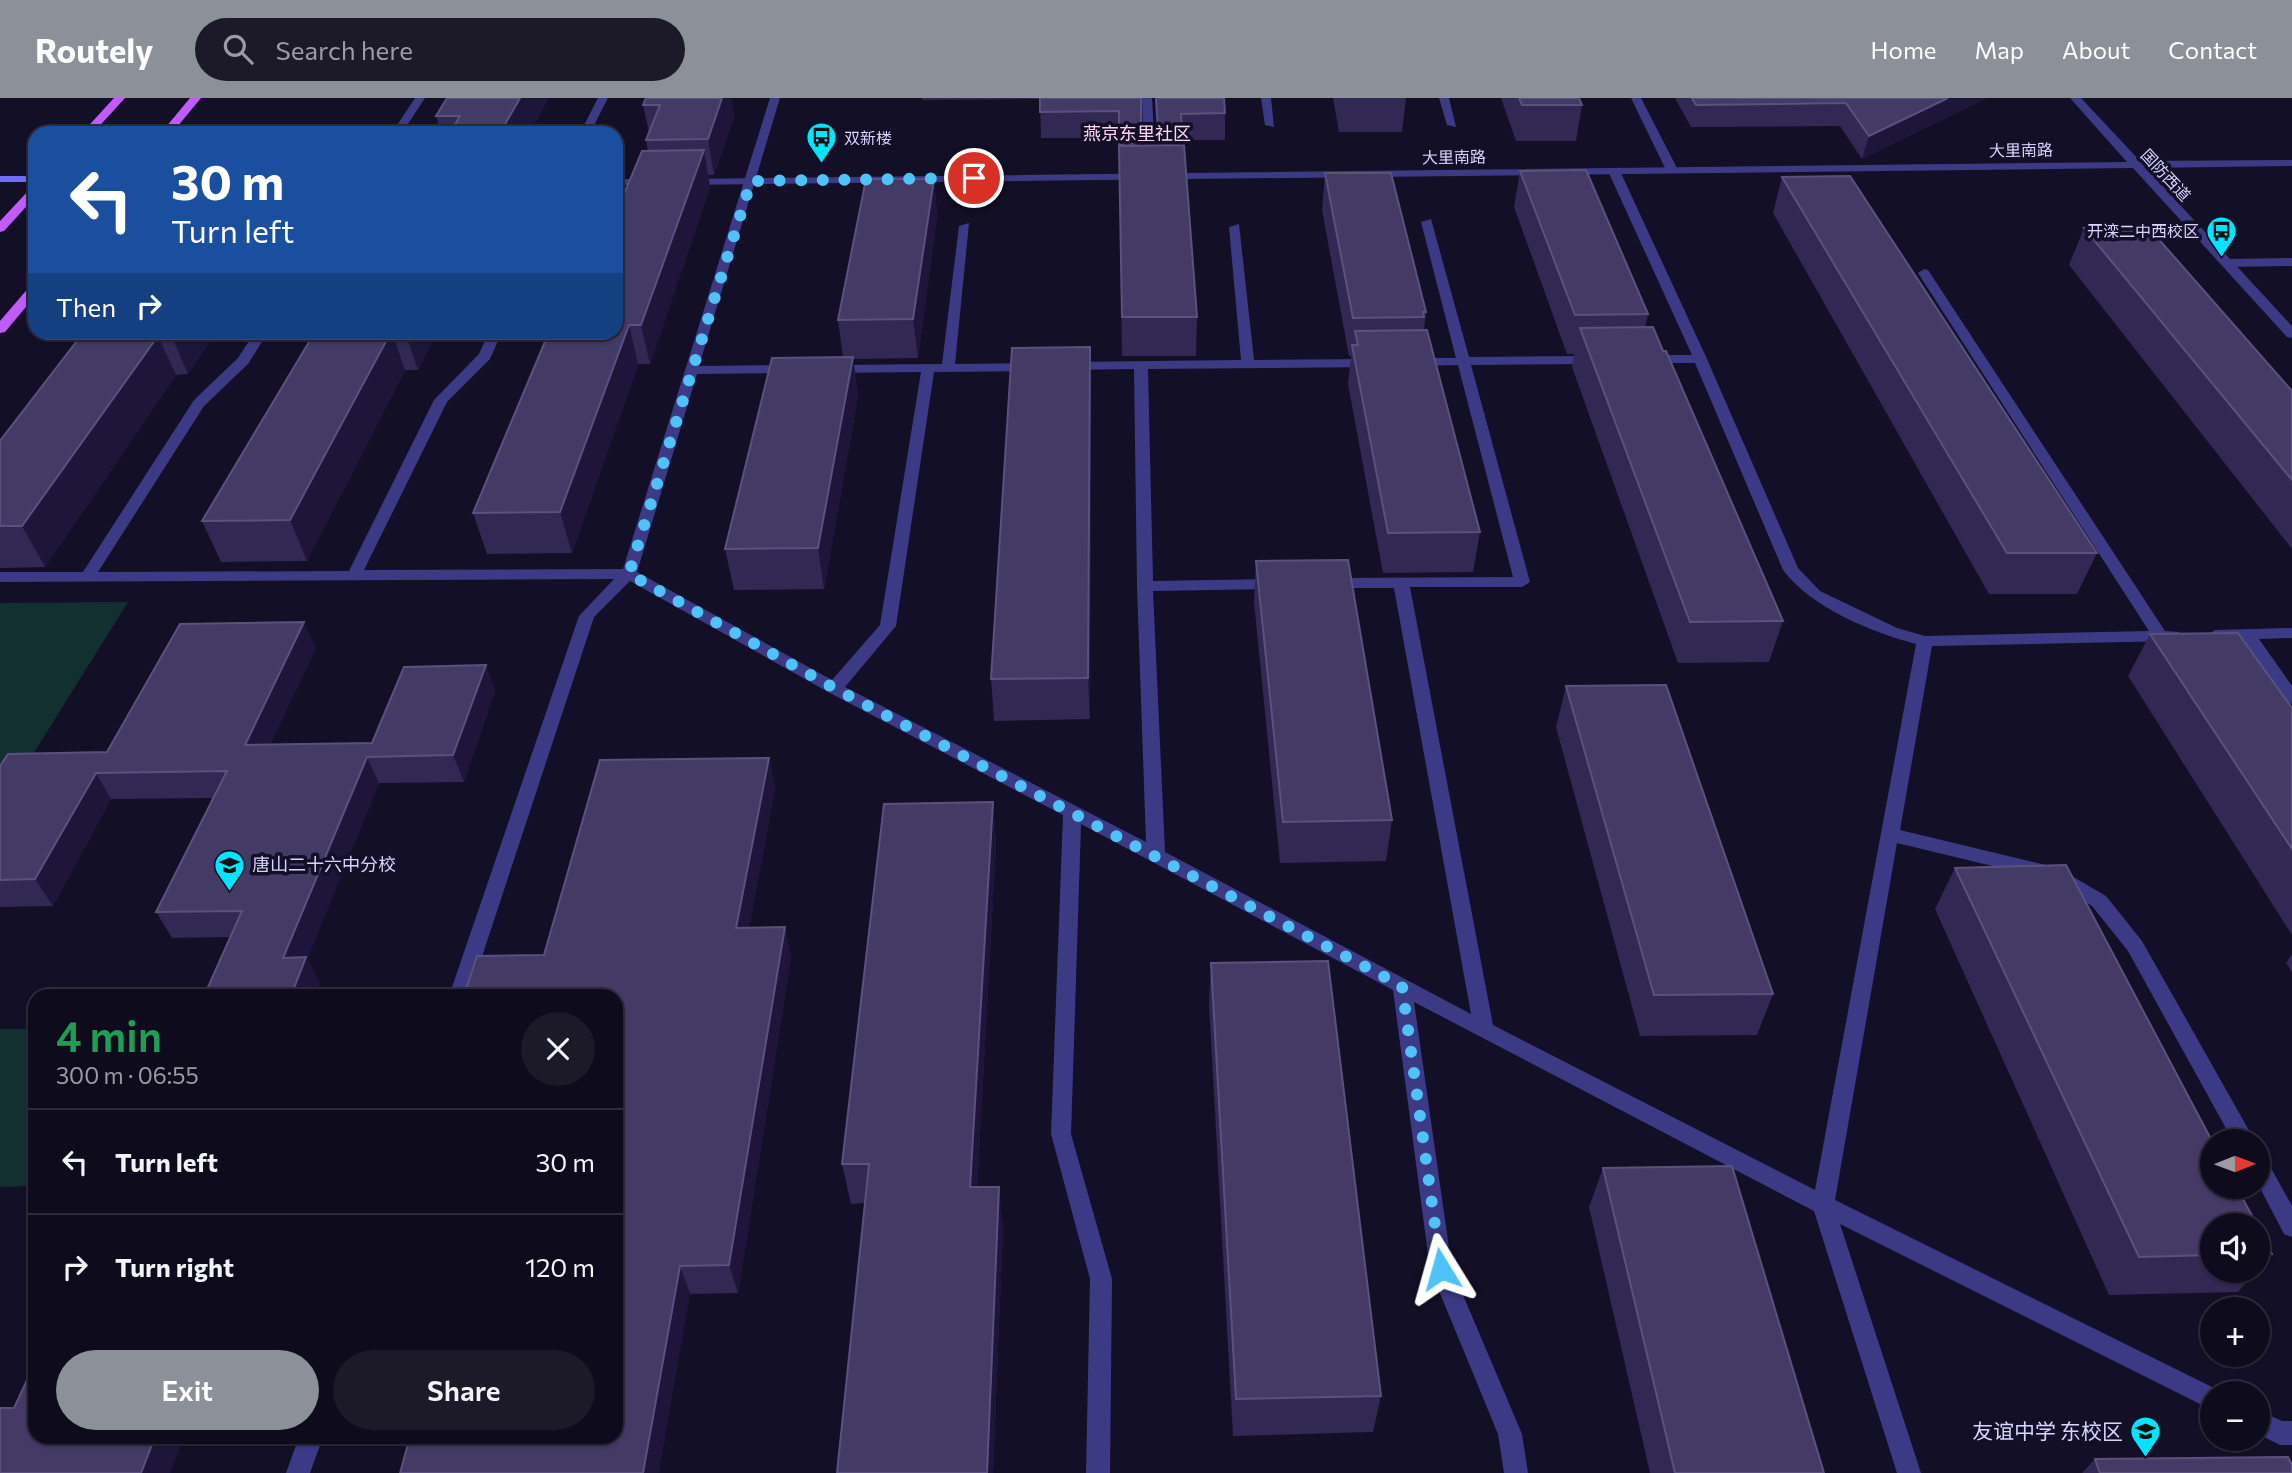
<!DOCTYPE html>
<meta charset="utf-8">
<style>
:root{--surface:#0e0b1c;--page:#1c1929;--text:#f1f3f6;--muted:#9b9ba3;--line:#2e2b3b;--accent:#8c9099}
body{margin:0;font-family:Commissioner,"Noto Sans SC",sans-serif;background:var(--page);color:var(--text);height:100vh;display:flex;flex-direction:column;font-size:26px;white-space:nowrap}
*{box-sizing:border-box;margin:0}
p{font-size:23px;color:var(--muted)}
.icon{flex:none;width:38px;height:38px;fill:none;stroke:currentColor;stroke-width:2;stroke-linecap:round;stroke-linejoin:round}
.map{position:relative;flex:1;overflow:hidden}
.panel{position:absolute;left:28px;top:891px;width:595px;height:455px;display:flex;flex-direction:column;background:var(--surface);border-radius:21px;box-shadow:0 2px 5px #0004,0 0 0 2px var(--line)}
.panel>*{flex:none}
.banner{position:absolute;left:28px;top:28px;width:595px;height:214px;border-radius:21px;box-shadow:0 2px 5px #0004,0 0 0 2px var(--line);background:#1a4fa0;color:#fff;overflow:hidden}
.needle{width:46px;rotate:89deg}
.fabs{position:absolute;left:2200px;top:1031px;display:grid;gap:14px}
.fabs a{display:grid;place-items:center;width:70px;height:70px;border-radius:50%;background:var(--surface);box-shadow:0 2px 5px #0004,0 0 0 2px var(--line);font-size:35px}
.pin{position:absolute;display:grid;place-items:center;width:60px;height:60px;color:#fff;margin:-30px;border:4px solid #fff;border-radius:50%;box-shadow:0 2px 7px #0007}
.me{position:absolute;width:77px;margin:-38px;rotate:352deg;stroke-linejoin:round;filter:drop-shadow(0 0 5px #0008)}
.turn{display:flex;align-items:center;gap:24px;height:147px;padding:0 28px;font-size:32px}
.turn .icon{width:91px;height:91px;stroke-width:2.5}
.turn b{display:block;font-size:49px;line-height:60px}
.then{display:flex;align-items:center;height:66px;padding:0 28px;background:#0003;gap:14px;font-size:26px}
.round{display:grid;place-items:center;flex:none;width:74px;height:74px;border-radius:37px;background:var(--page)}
.headline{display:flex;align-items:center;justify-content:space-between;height:119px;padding:0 28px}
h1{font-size:42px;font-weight:600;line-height:52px;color:#1e9e55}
.action{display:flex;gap:14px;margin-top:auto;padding:14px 28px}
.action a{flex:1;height:80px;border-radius:42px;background:var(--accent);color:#fff;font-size:28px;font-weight:600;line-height:80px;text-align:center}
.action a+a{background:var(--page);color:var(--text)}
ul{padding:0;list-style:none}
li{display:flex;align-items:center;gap:21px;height:105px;padding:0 28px;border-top:2px solid var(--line)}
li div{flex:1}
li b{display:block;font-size:26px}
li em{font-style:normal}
header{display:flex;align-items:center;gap:42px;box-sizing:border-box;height:98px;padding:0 35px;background:var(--accent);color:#fff}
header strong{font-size:33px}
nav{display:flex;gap:38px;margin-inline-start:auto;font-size:24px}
.search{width:490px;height:63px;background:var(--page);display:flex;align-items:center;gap:18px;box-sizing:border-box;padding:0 24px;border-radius:38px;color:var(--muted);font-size:26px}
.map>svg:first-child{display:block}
.green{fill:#12302f}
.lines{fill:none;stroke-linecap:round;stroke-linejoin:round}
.service{fill:#3d3a85;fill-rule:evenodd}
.minor{fill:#3d3a85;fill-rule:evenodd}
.tertiary{fill:#3d3a85;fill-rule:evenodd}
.secondary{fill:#6f6bff;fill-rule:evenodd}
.primary{fill:#c25bff;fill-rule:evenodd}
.wall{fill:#312854}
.shaded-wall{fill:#1d163a}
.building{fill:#433a66;stroke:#5a527e;stroke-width:2}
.route{stroke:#4fc3f7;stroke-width:12;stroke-dasharray:0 21.6}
.labels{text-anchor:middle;stroke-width:7;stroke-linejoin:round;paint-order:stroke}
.far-poi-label{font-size:16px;fill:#d9d4ff;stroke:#130f26;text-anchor:start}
.far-street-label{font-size:16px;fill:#d9d4ff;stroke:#130f26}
.far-quarter-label{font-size:18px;fill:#ffd6f0;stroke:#130f26}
.poi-label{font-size:18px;fill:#d9d4ff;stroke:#130f26;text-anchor:start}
.near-poi-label{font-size:21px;fill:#d9d4ff;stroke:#130f26;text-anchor:end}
</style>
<header>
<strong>Routely</strong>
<div class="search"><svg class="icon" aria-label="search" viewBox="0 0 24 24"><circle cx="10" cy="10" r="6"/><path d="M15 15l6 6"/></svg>Search here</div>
<nav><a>Home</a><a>Map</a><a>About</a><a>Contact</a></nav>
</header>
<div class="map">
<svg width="2292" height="1375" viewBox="0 0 2292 1375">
<rect width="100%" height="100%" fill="#130f26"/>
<path class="green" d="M128,504L0,709V505Z
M0,931H35V1088L0,1089Z"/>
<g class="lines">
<path class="service" d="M2292,160V168L2226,169L2220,165L2226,161Z"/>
<path class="minor" d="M415,0H425L402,35H392Z
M598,0H608L590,35H580Z
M770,0H780L699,268L790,267L797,271L790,275L697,276L637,474L832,582L880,527L921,274L832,275L825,271L832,267L942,266L959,128L969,125L955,266L1035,265L1042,269L1035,273L934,274L896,528L845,589L1146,744L1137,488L1134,271L1067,272L1060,268L1067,264L1241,262L1229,129L1239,126L1254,262L1371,261L1378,265L1371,269L1148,271L1153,483L1278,481L1286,486L1278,491L1153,493L1165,754L1471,916L1394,490H1331L1323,485L1331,480L1513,479L1458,267L1413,268L1406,264L1413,260H1456L1421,124L1431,121L1469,259L1595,258L1602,262L1595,266L1471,267L1530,484L1522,489H1410L1493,927L1815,1092L1916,546C1871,534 1812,510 1783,472L1695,265H1648L1641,261L1648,257H1692L1608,73L1614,70L1620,73L1707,261L1798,470L1820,493L1897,530L1925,538L2149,533L1918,175L1924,171L1928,172L2165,533L2179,534L2181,538L2173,543L1932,548L1900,732L2058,770L2106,798L2142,843L2255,1043H2233L2128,853L2092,808L2047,781L1897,745L1835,1102L2220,1293L2221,1295H2212V1312L1840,1126L1921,1375H1897L1814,1113L1414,904L1452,1171L1522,1336L1528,1375H1504L1498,1336L1430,1171L1393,892L1081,726L1071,1036L1112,1181L1110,1375H1086L1090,1181L1051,1036L1063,717L828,594L630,483L594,519L469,898H449L579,518L614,481L0,484V474H83L194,302L238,260L255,234H268L248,266L204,308L98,474L349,473L434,302L479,256L489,234H502L490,261L447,304L364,472L623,471Z
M1142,0H1152L1156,70L1150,73L1144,70Z
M1261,0H1271L1274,29L1265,27Z
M1439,0H1449L1456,29L1447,27Z
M1631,0H1641L1678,72L1676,74L1666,72Z
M2292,530V540L2259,541L2292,588V606L2286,604L2243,541L2215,542L2207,537L2215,532Z
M2258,1058L2266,1061L2292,1108V1139L2284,1136L2258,1086Z
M2258,1312L2282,1323H2292V1347H2280L2258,1336Z
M299,1339H323L310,1375H286Z"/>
<path class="tertiary" d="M2070,0H2081L2140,63L2292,62V68L2146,70L2292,228V240L2287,239L2133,70L686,87L680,84L686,81L2127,64Z
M616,81H651L657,84L651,87H616Z"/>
<path class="secondary" d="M0,78H35V84H0Z"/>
<path class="primary" d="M114,0H125L93,35H82Z
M190,0H201L172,35H161Z
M35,89V99L4,133L0,134V123L31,90Z
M35,186V198L5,234L0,235V223L31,187Z"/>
</g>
<path class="wall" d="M447,0L530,35H441L436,18Z
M922,0H1141V47H1157L1155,0H1224L1225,15V42H1183L1197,219L1196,258H1122L1119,40H1041L1040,1L922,2Z
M1333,0H1406L1402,34H1339Z
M1501,0H1579L1582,7L1576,43H1516Z
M1675,0H1987L1862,61L1840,28L1691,29Z
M731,1L734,19L714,77H708L710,89L650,266H638L572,455L487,456L473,415L616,234L648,53L646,42L649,34L643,7Z
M1520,73L1648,216L1645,229L1783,523L1769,564L1678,565L1572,269L1574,256H1567L1514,109Z
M1325,75L1426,214L1424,232L1480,434L1473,474L1383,475L1348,286L1351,258H1349L1322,112Z
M1782,79L2097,455L2077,496H1989L1773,115Z
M934,81L937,118L918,260L853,261L858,298L824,491L734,492L725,451L843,259L838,222Z
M2084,130L2292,293V451L2069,167Z
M102,234H216L188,276L176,277L45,469L0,470V343Z
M315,234H437L418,272H405L307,463L221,464L202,423Z
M1091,289L1090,621L994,623L991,581Z
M1256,463L1392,722L1386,763L1280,765L1254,504Z
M2150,536L2292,610V837L2128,578Z
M316,550L270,646L372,645L486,567L495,593L464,684L379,685L307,861L320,885L230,839L172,840L156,814L213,700L111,701L53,808L0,809V668L107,654Z
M1566,588L1773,896L1757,937L1640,938L1556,629Z
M769,660L775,691L749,830L785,829L791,860L738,1195L690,1196L544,857Z
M993,704L996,746L977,1089L1003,1128L993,1375H837L865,1105L851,1106L842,1066Z
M1955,770L2212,1127V1172H2257L2238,1194L2109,1197L1935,811Z
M2292,856V874L2286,865Z
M1211,865L1381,1298L1373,1334L1233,1338L1209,906Z
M1603,1070L1824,1375H1650L1589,1109Z
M2258,1128L2272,1156L2258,1172Z
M2095,1361L2292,1375H2082Z"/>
<path class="shaded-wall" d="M520,0H549L530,35H500Z
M721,0H731L734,19L714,77L708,41Z
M1948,0H1987L1862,61L1869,38Z
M704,52L710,89L650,266L641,227Z
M934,81L937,118L918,260L913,221Z
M629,227L638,266L572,455L560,414Z
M173,234H216L188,276L171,237Z
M391,234H392L405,272L307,463L290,422Z
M405,234H437L418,272Z
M158,238L176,277L45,469L22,428Z
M1090,249L1091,289L1090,621L1088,580Z
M853,259L858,298L824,491L818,450Z
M304,524L316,550L258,673L245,647Z
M486,567L495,593L464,684L453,657Z
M367,659L379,685L307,861L320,885L315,898H291L283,860Z
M769,660L775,691L744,860L736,830Z
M96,675L111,701L53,808L35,781Z
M993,704L996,746L975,1129L970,1089Z
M785,829L791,860L738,1195L729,1167Z
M999,1089L1003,1128L993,1375H987Z
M680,1168L690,1196L659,1375H643Z
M155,1339H184L170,1375H141Z"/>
<path class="building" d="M447,0H520L500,35H450L460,18H436Z
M646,0H722L708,41L646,42L660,7H643Z
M1040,0H1141V45L1119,46V13L1040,14Z
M1156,0H1224L1225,15L1181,16L1183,45H1159Z
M1519,0H1579L1582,7H1522Z
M1692,0H1948L1869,38L1846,5L1696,7Z
M1184,47L1197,219H1122L1119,48Z
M704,52L641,227H629L560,414L473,415L549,234H616V115L642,53Z
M1586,72L1648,216L1575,217L1520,73Z
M1325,75H1391L1426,214H1423L1424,219L1353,220Z
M1850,78L2097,455H2007L1782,79Z
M866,81H934L913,221L838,222Z
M2148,129L2292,293V382L2084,130Z
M1653,229L1663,253H1666L1783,523L1690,524L1580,230Z
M1427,232L1480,434L1388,435L1352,247H1358L1355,233Z
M102,234H173L171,237L158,238L22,428H0V343L80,239H99Z
M315,234H391L290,422L202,423Z
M1090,249L1088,580L991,581L1012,250Z
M853,259L818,450L725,451L772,260Z
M1348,462L1392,722L1283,724L1256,463Z
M304,524L245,647L372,645L404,569L486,567L453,657L367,659L283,860L306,859L291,898H204L242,813L156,814L227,673L96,675L35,781L0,782V668L8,656L107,654L180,526Z
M2238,535L2292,610V751L2150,536Z
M1666,587L1773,896L1654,897L1566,588Z
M769,660L736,830L785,829L729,1167L680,1168L643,1375H400L410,1339H616V898H464L477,858L544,857L600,662Z
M993,704L970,1089H999L987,1375H837L869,1066H842L884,706Z
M2066,767L2212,1043V1088H2236L2257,1127H2212V1157L2139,1159L1955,770Z
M1328,863L1381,1298L1236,1301L1211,865Z
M1732,1068L1824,1375H1675L1603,1070Z
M2258,1128L2272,1156H2258Z
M35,1265V1339H155L141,1375H0V1310H14Z
M2288,1359L2292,1367V1375H2100L2095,1361Z"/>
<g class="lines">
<path class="route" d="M974,80L751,83L629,476L834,590L1402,888L1441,1171"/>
</g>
<defs>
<symbol id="bus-pin" viewBox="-11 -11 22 30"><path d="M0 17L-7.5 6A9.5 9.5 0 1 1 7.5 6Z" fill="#00e5ff" stroke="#130f26"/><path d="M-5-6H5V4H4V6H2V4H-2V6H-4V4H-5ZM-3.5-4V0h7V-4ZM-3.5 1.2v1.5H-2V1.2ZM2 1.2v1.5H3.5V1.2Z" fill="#111"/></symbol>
<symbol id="school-pin" viewBox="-11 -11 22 30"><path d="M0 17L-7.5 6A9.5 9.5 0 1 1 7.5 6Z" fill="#00e5ff" stroke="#130f26"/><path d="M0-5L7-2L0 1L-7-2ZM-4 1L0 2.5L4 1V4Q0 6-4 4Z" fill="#111"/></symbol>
</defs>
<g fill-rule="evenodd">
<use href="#bus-pin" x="804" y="22" width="35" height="47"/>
<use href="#bus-pin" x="2204" y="116" width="35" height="47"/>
<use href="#school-pin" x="212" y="750" width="35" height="47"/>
<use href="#school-pin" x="2128" y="1316" width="35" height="47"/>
</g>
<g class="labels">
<g class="far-poi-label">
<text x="844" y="46">双新楼</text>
<text x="2199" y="139" text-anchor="end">开滦二中西校区</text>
</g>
<g class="far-street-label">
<text transform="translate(2021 52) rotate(-1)" y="6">大里南路</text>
<text transform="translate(1454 59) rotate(-1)" y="6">大里南路</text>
<text transform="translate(2166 77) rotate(47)" y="6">国防西道</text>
</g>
<g class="far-quarter-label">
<text x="1137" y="42">燕京东里社区</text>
</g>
<g class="poi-label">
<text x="252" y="773">唐山二十六中分校</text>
</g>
<g class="near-poi-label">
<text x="2123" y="1341">友谊中学 东校区</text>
</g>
</g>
</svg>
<div class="fabs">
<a><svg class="needle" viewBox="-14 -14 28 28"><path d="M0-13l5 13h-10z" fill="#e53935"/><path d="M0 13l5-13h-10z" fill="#9b9ba3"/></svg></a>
<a><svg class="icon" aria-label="sound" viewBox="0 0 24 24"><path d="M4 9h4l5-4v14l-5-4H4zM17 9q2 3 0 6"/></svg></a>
<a>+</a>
<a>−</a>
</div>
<div class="pin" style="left:974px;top:80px;background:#d93025"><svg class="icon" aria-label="arrive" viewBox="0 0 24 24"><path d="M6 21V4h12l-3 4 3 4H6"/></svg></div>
<svg class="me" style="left:1441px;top:1171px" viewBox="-20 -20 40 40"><path d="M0-17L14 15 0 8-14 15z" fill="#4fc3f7" stroke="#fff" stroke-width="4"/></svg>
<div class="banner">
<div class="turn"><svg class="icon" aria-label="left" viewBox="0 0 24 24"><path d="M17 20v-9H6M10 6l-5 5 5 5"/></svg><div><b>30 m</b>Turn left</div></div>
<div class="then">Then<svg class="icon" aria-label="right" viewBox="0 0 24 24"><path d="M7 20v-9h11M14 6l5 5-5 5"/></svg></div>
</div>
<section class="panel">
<div class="headline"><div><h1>4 min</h1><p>300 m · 06:55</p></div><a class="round"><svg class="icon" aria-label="close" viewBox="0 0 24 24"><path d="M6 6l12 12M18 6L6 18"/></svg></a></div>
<ul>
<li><svg class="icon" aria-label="left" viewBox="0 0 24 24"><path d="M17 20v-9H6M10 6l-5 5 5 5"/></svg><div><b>Turn left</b></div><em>30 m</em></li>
<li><svg class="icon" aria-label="right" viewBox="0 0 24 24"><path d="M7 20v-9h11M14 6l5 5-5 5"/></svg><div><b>Turn right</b></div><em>120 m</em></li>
</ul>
<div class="action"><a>Exit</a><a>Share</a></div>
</section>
</div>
